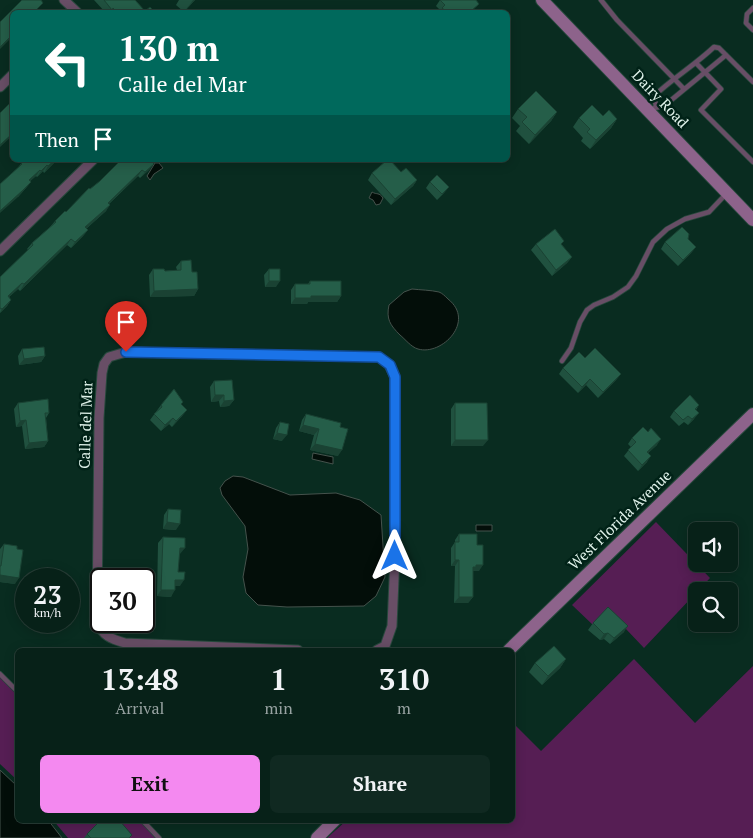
<!DOCTYPE html>
<style>
:root{--surface:#072118;--page:#102921;--text:#f1f3f6;--muted:#98a3a2;--line:#283e37;--accent:#f489f0}
body{margin:0;font-family:"PT Serif",serif;background:var(--page);color:var(--text);height:100vh;display:flex;flex-direction:column;font-size:19px;white-space:nowrap}
*{box-sizing:border-box;margin:0}
p{font-size:16px;color:var(--muted)}
.icon{flex:none;width:28px;height:28px;fill:none;stroke:currentColor;stroke-width:2;stroke-linecap:round;stroke-linejoin:round}
.map{position:relative;flex:1;overflow:hidden}
.details{position:absolute;left:15px;top:648px;width:500px;height:175px;display:flex;flex-direction:column;background:var(--surface);border-radius:8px;box-shadow:0 2px 12px #0003,0 0 0 1px var(--line)}
.details>*{flex:none}
.guide{position:absolute;left:10px;top:10px;width:500px;height:152px;border-radius:8px;box-shadow:0 2px 12px #0003,0 0 0 1px var(--line);background:#00695c;color:#fff;overflow:hidden}
.buttons{position:absolute;left:688px;top:522px;display:grid;gap:10px}
.buttons a{display:grid;place-items:center;width:50px;height:50px;border-radius:8px;background:var(--surface);box-shadow:0 2px 12px #0003,0 0 0 1px var(--line);font-size:25px}
.speed{position:absolute;left:15px;top:568px;display:flex;gap:10px;font-size:25px;font-weight:700;text-align:center}
.speed>*{display:grid;place-content:center;width:65px;height:65px;border-radius:50%;background:var(--surface);box-shadow:0 2px 12px #0003,0 0 0 1px var(--line);line-height:1}
.speed small{font-size:12px;font-weight:400}
.speed .limit{border:2px solid #111;border-radius:8px;background:#fff;color:#111}
.pin{position:absolute;display:grid;place-items:center;width:42px;height:42px;color:#fff;margin:-51px -21px;border-radius:50% 50% 50% 0;rotate:-45deg;box-shadow:0 0 5px #0007}
.pin .icon{rotate:45deg}
.me{position:absolute;width:55px;margin:-28px;rotate:0deg;stroke-linejoin:round;filter:drop-shadow(0 0 4px #0008)}
.turn{display:flex;align-items:center;gap:18px;height:105px;padding:0 25px;font-size:22px}
.turn .icon{width:65px;height:65px;stroke-width:2.5}
.turn b{display:block;font-size:35px;line-height:42px}
.then{display:flex;align-items:center;height:48px;padding:0 25px;background:#0003;gap:10px;font-size:19px}
.eta{display:flex;justify-content:space-evenly;align-items:center;height:85px;text-align:center}
.eta b{font-size:30px;font-weight:600;line-height:35px}
.primary-button{display:flex;gap:10px;margin-top:auto;padding:10px 25px}
.primary-button a{flex:1;height:58px;border-radius:8px;background:var(--accent);color:#111;font-size:20px;font-weight:600;line-height:58px;text-align:center}
.primary-button a+a{background:var(--page);color:var(--text)}
.map>svg:first-child{display:block}
.green{fill:#561e54}
.water{fill:#030e09;stroke:#45524c}
.lines{fill:none;stroke-linecap:round;stroke-linejoin:round}
.lane-casing{stroke:#27483c;stroke-width:6}
.street-casing{stroke:#27483c;stroke-width:11}
.secondary-casing{stroke:#27483c;stroke-width:14}
.lane{stroke:#684e66;stroke-width:4.5}
.street{stroke:#684e66;stroke-width:9}
.secondary{stroke:#8d638b;stroke-width:12}
.wall{fill:#20513f}
.shaded-wall{fill:#1a4233}
.building{fill:#255e49;stroke:#1a4233}
.route-casing{stroke:#114b97;stroke-width:12}
.route{stroke:#1a73e8;stroke-width:9}
.labels{text-anchor:middle;stroke-width:5;stroke-linejoin:round;paint-order:stroke}
.street-label{font-size:15px;fill:#dff2ea;stroke:#002217}
</style>
<div class="map">
<svg width="753" height="838" viewBox="0 0 753 838">
<rect width="100%" height="100%" fill="#092c20"/>
<path class="green" d="M656,522L710,578L644,648L608,610L593,625L572,605Z
M634,659L695,723L753,666V838H327L347,820H512L513,723L541,751Z
M0,677L17,695V780L0,764Z
M53,820H140L158,838H68Z"/>
<path class="water" d="M155,163H159L163,168L154,174L150,180L147,176Z
M372,192C377,195 379,192 383,198L380,204L376,205L373,200L369,198Z
M412,289C421,290 430,290 439,292C442,293 445,296 448,299C476,321 442,356 418,349C411,347 405,339 400,335C390,325 386,319 389,305L404,292Z
M313,453L333,457V464L312,459Z
M233,476L243,477L290,495L336,493L360,500L381,515L385,577L376,596L364,606L287,607L258,605L246,593L243,577L248,549L245,526L222,495L220,488L225,481Z
M476,525H492V531H476Z
M0,770L17,786L18,820H48L62,838H0Z"/>
<g class="lines">
<defs>
<path id="lane" d="M601,0L617,20L684,89
M753,8L747,14L746,23L753,30
M696,63L721,89L701,110L753,162
M656,106L654,96C673,78 695,65 714,47L719,48L753,82
M654,108L664,106L726,55
M562,361L571,348L580,322L587,310L594,305L613,297L628,287L636,276L653,242L667,229L685,219L709,212L726,194
M0,674L18,692
M142,820L159,838"/>
<path id="street" d="M64,0L77,12
M0,87L12,75
M0,251L93,160
M298,650L125,643C111,639 103,636 97,622L99,418L102,373L104,364L109,357L126,352L379,357L389,365L395,377V556L392,626L385,646L377,650"/>
<path id="secondary" d="M542,0L753,220
M509,650L753,414
M317,838L335,820"/>
</defs>
<use href="#lane" class="lane-casing"/>
<use href="#street" class="street-casing"/>
<use href="#secondary" class="secondary-casing"/>
<use href="#lane" class="lane"/>
<use href="#street" class="street"/>
<use href="#secondary" class="secondary"/>
</g>
<path class="wall" d="M94,0H135L145,11L155,12H105Z
M179,0H195L184,12L176,5Z
M440,0L475,10L472,12H439L440,10L436,6Z
M518,109L557,112L551,121L529,144L516,131L520,126L512,118Z
M603,116L617,119L611,128L590,149L581,141L583,138L573,127L579,118Z
M20,160H57L44,173L43,171L37,177L36,176L30,181L31,182L26,188L18,197L17,169L22,162Z
M152,162L154,164L149,170L140,178L138,176L109,204L106,211L86,229L88,230L83,236L71,248L67,245L20,291L18,289L9,297L11,300L7,306L0,313V277L28,250L27,249L32,243L50,227L55,221L66,212L90,189Z
M401,172L417,180L413,186L391,205L368,180L372,173Z
M430,182L449,187L444,193L437,200L426,188Z
M665,242L696,247L691,253L678,266L661,249Z
M536,244L562,245L572,257L567,263L552,276L531,250Z
M181,261L192,272L198,289L194,296L150,297L149,275L153,269L165,271L177,270L176,267Z
M269,269L276,287H265L264,275Z
M310,281L341,296L337,302H308L307,304H291V290L295,284H308Z
M22,349L45,356L41,362L19,365L18,356Z
M563,368L621,374L616,380L598,398L586,385L578,393L559,374Z
M214,381L234,400L229,406L220,407L219,401L211,402L210,387Z
M183,402L181,405L187,410L182,416L172,427L169,424L161,431L150,420L161,405Z
M18,403L49,413L46,418L48,441L44,447L25,449L22,426L16,427L14,409Z
M455,403L483,446H451V409Z
M699,405L696,410L694,419L688,425L684,422L679,426L670,417L674,411Z
M306,414L340,427L338,456L310,450L314,435L299,431L302,420Z
M280,422L282,441L273,439L276,428Z
M632,438L657,445L648,453L647,462L638,471L624,456L631,447L628,444Z
M168,509L176,530L163,529L164,515Z
M459,534L477,545L479,571H473V597L468,603H454L455,566H451V548L455,542V540Z
M163,537L180,554H179L178,572L180,586H175L171,597L157,596L158,543Z
M4,544L15,584L0,582V549Z
M593,623L624,632L610,644L604,639L600,640L588,630Z
M566,659L560,668L542,685L529,672L535,663Z
M87,834L130,838H84Z"/>
<path class="shaded-wall" d="M193,0H195L184,12L191,3Z
M12,35V37L0,49V47Z
M557,112L551,121L529,144L535,135Z
M617,119L611,128L590,149L596,140Z
M12,134V136L0,147V145Z
M55,160H57L44,173L48,166Z
M154,164L149,170L140,178L145,172Z
M47,165L43,171L37,177L41,171Z
M40,170L36,176L25,186L29,180Z
M142,170L138,176L103,209L108,203Z
M417,180L413,186L391,205L395,199Z
M31,182L26,188L18,197L0,213V211Z
M110,205L106,211L81,233L85,227Z
M88,230L83,236L71,248L75,242Z
M71,239L67,245L20,291L24,284Z
M696,247L691,253L678,266L683,260Z
M572,257L567,263L552,276L556,270Z
M269,281H280L276,287H265Z
M22,283L18,289L3,302L8,296Z
M198,289L194,296L150,297L154,291Z
M311,296H341L337,302H308L307,304H291L295,298Z
M11,300L7,306L0,313L2,309Z
M45,356L41,362L19,365L24,359Z
M621,374L616,380L598,398L603,392Z
M590,379L586,385L578,393L582,387Z
M215,395H224L219,401L211,402Z
M234,400L229,406L220,407L224,401Z
M187,410L182,416L172,427L176,421Z
M699,413L694,419L688,425L692,419Z
M173,418L169,424L161,431L165,425Z
M26,420L22,426L16,427L20,421Z
M303,425L319,429L314,435L299,431Z
M277,433L287,435L282,441L273,439Z
M661,439L657,445L643,458L647,452Z
M455,440H488L483,446H451Z
M48,441L44,447L25,449L29,443Z
M315,444L342,450L338,456L310,450Z
M651,456L647,462L638,471L642,465Z
M167,522L180,524L176,530L163,529Z
M180,548H185L180,554H175Z
M455,560H459L455,566H451Z
M476,565H483L479,571H473V567Z
M0,575L19,578L15,584L0,582Z
M175,580H184L180,586H171Z
M161,590H175L171,597L157,596Z
M459,597H473L468,603H454Z
M628,626L624,632L610,644L614,638Z
M608,633L604,639L600,640L604,634Z
M566,659L560,668L542,685L548,676Z"/>
<path class="building" d="M22,0H41L43,3L37,9L39,10L37,12H12V35L0,47V22Z
M104,0H135L145,11L150,7L155,12H117L113,8L112,10Z
M440,0H476L479,4L470,12H447L442,8L445,5Z
M536,91L557,112L535,135L522,122L527,117L518,109Z
M12,98V134L0,145V113L10,103V100Z
M592,105L603,116L609,110L617,119L596,140L587,132L590,129L579,118Z
M24,160H55L48,166L47,165L41,171L40,170L29,180L31,182L22,191L0,211V184L22,164L21,163Z
M121,160H153L152,162L154,164L145,172L142,170L108,203L110,205L85,227L88,230L75,242L71,239L24,284L22,283L8,296L11,300L2,309L0,308V277L33,245L32,243L56,222L55,221L65,211L66,212L89,188L90,189L100,181Z
M387,160H390L401,172L406,168L417,180L395,199L372,173Z
M437,175L449,187L442,194L430,182Z
M682,227L689,234L688,239L696,247L683,260L665,242Z
M555,229L564,241L561,244L572,257L556,270L536,244Z
M191,260L192,272H197L198,289L154,291L153,269H164L165,271L181,270V261Z
M269,269H280V281H269Z
M310,281H341V296H311V298H295V284H310Z
M44,347L45,356L24,359L22,349Z
M595,348L621,374L603,392L590,379L582,387L563,368L579,352L585,358Z
M232,380L234,400L224,401V395H215L214,381Z
M174,389L183,402L181,404L187,410L176,421L173,418L165,425L154,414L162,407L161,405Z
M690,395L699,405L695,409L699,413L692,419L688,416L683,420L674,411Z
M48,399L49,413H45L48,441L29,443L26,420L20,421L18,403Z
M455,403H487L488,440H455Z
M306,414L341,423L340,427L348,429L342,450L315,444L319,429L303,425Z
M280,422L289,424L287,435L277,433Z
M643,427L648,432L651,428L661,439L647,452L651,456L642,465L628,450L636,442L632,438Z
M168,509L181,510L180,524L167,522Z
M459,534H477V545H483V565H476V567H473V597H459V560H455V542H459Z
M163,537L185,538V548H180L178,572H185L184,580H175V590H161Z
M4,544L17,546V549L23,550L19,578L0,575V577V566H1Z
M608,607L628,626L614,638L608,633L604,634L593,623Z
M554,646L566,659L548,676L535,663Z
M101,820H119L132,835L129,838H91L87,834Z"/>
<g class="lines">
<defs>
<path id="route" d="M126,352L379,357L390,365L395,377V556"/>
</defs>
<use href="#route" class="route-casing"/>
<use href="#route" class="route"/>
</g>
<g class="labels">
<g class="street-label">
<text transform="translate(660 99) rotate(46)" y="5">Dairy Road</text>
<text transform="translate(86 425) rotate(-88)" y="5">Calle del Mar</text>
<text transform="translate(620 520) rotate(-44)" y="5">West Florida Avenue</text>
</g>
</g>
</svg>
<div class="buttons">
<a><svg class="icon" aria-label="sound" viewBox="0 0 24 24"><path d="M4 9h4l5-4v14l-5-4H4zM17 9q2 3 0 6"/></svg></a>
<a><svg class="icon" aria-label="search" viewBox="0 0 24 24"><circle cx="10" cy="10" r="6"/><path d="M15 15l6 6"/></svg></a>
</div>
<div class="speed"><div>23<small>km/h</small></div><div class="limit">30</div></div>
<div class="pin" style="left:126px;top:352px;background:#d93025"><svg class="icon" aria-label="arrive" viewBox="0 0 24 24"><path d="M6 21V4h12l-3 4 3 4H6"/></svg></div>
<svg class="me" style="left:395px;top:556px" viewBox="-20 -20 40 40"><path d="M0-17L14 15 0 8-14 15z" fill="#1a73e8" stroke="#fff" stroke-width="4"/></svg>
<div class="guide">
<div class="turn"><svg class="icon" aria-label="left" viewBox="0 0 24 24"><path d="M17 20v-9H6M10 6l-5 5 5 5"/></svg><div><b>130 m</b>Calle del Mar</div></div>
<div class="then">Then<svg class="icon" aria-label="arrive" viewBox="0 0 24 24"><path d="M6 21V4h12l-3 4 3 4H6"/></svg></div>
</div>
<section class="details">
<div class="eta">
<div><b>13:48</b><p>Arrival</p></div>
<div><b>1</b><p>min</p></div>
<div><b>310</b><p>m</p></div>
</div>
<div class="primary-button"><a>Exit</a><a>Share</a></div>
</section>
</div>
